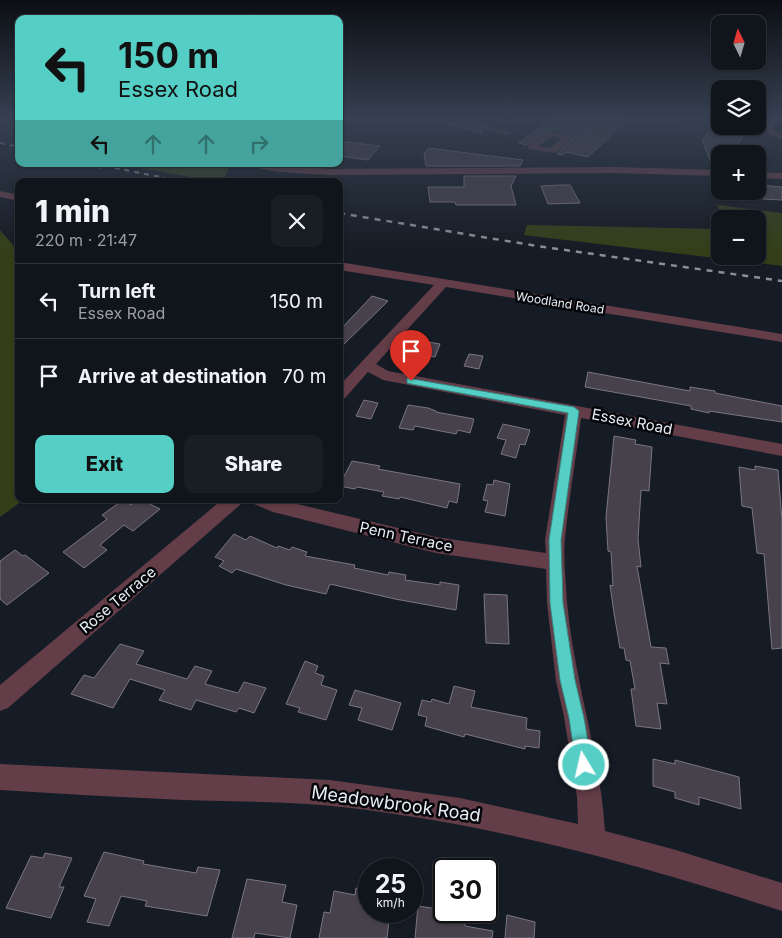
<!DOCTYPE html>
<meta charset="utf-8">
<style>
:root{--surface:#10151c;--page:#191e25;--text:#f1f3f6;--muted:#9c9fa3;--line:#30343b;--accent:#55cec5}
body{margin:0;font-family:Inter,sans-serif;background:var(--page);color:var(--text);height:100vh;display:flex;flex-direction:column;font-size:19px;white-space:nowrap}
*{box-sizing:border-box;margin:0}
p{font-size:16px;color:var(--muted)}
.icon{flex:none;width:28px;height:28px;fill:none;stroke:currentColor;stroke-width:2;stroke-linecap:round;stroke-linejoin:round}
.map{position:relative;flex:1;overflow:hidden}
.details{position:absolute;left:15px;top:178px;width:328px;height:325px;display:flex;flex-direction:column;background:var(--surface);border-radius:10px;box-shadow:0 1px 4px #0004,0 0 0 1px var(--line)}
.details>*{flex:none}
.banner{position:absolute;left:15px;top:15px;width:328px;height:152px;border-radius:10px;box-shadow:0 1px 4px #0004,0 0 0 1px var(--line);background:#55cec5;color:#111;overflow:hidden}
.needle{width:32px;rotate:355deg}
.buttons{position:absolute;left:711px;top:15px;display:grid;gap:10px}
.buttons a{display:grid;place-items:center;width:55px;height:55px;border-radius:10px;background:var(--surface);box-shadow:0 1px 4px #0004,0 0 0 1px var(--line);font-size:25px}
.speed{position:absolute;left:358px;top:858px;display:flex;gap:10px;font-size:25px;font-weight:700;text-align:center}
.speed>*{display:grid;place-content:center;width:65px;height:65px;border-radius:50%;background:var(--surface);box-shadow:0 1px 4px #0004,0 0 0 1px var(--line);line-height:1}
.speed small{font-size:12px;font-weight:400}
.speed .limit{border:2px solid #111;border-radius:8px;background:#fff;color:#111}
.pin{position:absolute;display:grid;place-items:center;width:42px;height:42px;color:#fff;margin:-51px -21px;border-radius:50% 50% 50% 0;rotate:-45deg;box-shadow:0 0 5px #0007}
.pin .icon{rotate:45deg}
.me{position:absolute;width:55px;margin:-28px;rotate:351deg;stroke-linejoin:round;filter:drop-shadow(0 0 4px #0008)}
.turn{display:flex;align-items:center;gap:18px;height:105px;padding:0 20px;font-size:22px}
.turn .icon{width:65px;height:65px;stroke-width:2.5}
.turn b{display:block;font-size:35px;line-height:42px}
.lanes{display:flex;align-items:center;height:48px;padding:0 20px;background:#0003;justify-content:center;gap:25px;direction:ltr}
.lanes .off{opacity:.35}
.round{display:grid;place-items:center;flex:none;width:52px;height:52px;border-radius:10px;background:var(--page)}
.head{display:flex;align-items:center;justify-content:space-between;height:85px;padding:0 20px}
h1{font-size:30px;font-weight:800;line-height:38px}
.cta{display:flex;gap:10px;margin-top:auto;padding:10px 20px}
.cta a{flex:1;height:58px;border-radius:10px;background:var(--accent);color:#111;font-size:20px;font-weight:800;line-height:58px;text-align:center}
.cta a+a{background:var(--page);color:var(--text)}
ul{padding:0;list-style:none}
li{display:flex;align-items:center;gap:15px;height:75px;padding:0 20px;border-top:1px solid var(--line)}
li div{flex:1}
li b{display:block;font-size:19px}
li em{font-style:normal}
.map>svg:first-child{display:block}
.green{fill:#343f1a}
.building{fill:#47414c;stroke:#7b7582}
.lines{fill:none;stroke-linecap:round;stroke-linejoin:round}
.path{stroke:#797e86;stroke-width:2;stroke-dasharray:0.5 2;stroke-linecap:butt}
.minor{fill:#633d48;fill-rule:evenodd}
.major{fill:#a95c74;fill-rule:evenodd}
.rail-far1{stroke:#8a8f97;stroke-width:2;stroke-dasharray:5 5;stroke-linecap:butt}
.rail{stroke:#8a8f97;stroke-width:2.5;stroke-dasharray:6 6;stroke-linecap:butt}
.route{fill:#55cec5;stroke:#378680}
.labels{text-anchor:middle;stroke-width:5;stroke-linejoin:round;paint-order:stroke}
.far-street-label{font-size:12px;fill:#e8ecf3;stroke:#05060a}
.street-label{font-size:15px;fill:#e8ecf3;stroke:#05060a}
.near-street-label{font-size:18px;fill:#e8ecf3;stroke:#05060a}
</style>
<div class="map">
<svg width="782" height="938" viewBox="0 0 782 938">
<rect width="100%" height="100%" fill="#161c25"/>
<path class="green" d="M136,164H231L223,181H213L134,167Z
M717,205L782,213V266L524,235L527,225L720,229V256H758V219H725Z
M0,230L14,246H19V499H25L0,517Z"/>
<path class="building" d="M442,118L444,120L483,130L482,133L442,123Z
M551,118H629L588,157L566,152L563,155L557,154L575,136L551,128L526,145L519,143Z
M711,129L713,132L743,136L731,154H720V168H713L702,140Z
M339,141L380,146L368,160L339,156Z
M428,148L523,160L520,166H426L424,154Z
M464,176H516L511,186L516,205H456L455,202H430L428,187H464Z
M559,185H570L580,203L548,204L541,186Z
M758,185L782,187V200L763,199Z
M372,296L388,301L339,349V331Z
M423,341L440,344L435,357L417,354Z
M469,354L483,356L479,369L464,366Z
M588,372L690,391V387L715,391V393L782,406V422L709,411V413L691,409V406L585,387Z
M364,400L378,403L371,419L356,416Z
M408,405L428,408L436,411V412L474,419L470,433L458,430L456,434L415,426L413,430L399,428Z
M503,424L530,430L525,445L520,444L516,458L501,454L506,440L497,438Z
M614,436L636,440L635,444L652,447L649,491L641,490L638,539L641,567L637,566L651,647L666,648L669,664L660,663L667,704L657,703L661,729L636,726L631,689H635L630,661L626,660L624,648H620L614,613L610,585L613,586L611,552L608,551L606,517Z
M352,461L380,466L378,469L460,484L457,503L449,501L447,508L400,497L399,499L382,496L384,492L357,487L355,489L339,486Z
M755,466L778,470L782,520V648L772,649L764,554L757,553L752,508L742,506L739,467L755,470Z
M494,480L510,484L505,516L485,512L488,501L483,500L487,484L493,485Z
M140,499L160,509L133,531L124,525L100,545L107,550L84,568L63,552L107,519L102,515L123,500L131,505Z
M234,534L246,540L250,536L277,548L278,546L290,550L292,547L307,552L305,556L355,565L354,568L388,575L389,572L406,575L405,580L440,585V582L459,585L456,610L395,599L330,584L326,594L286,585L236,569L232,573L219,566L224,561L215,557Z
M15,550L23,556L25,555L49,573L7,605L0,599V561Z
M484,594L507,595L509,644L486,643Z
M120,644L144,651L136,664L187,679L195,666L212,671L205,684L238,693L244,682L266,688L254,713L239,708L236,712L196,700L191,710L159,700L165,690L130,679L113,708L71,694L84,675L94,678Z
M305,661L318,666L315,673L324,676L321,685L337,690L326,720L298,712L300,708L286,704Z
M454,686L475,691L471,707L527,718L526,729L540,731L539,748L525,746V749L465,734L464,737L425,726L427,717L418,715L422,700L431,702L432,699L449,704Z
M355,690L401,703L392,730L358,720L362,708L349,705Z
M653,759L675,764V760L739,777L741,809L699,797V805L675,798V792L653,786Z
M104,852L144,861L143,864L196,873L198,867L220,870L207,916L145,906L147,901L121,896L109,926L87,922L96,899L84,896Z
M45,853L72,858L59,887H64L51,918L6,908L31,856L43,858Z
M247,879L286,885L282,902L297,905L290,938L255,933L254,938H232Z
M356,888L369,890V911H390L387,938H319L324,912L330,913L334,891L355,895Z
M418,906L465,913V926L493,931L492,938H415Z
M507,915L535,922L534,938H505Z"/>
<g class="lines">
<path class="path" d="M604,118L611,120
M661,118L659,120L661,122L707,129
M689,118L708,119
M700,119L701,122L707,124
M565,124L578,125L585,118
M577,124L599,129
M578,134L590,135L595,131L593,128L605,118"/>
<path class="minor" d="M339,118H345L339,122Z
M445,118H460L511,132L507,135Z
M770,118L778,119L773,128L775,132L782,133V139L768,134L765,128Z
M716,125L747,129L748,126H756L757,129L748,135L713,130V126Z
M550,130L573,137L555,153L528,149V145ZM552,136L562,138L550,148L539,146Z
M248,164H270L331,169L614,167L720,170V176L614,173L331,175C315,174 259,173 248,164Z
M758,172L782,173V179L758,178Z
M0,191L19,195V201L0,197Z
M339,262L782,334V342L446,287L376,364L388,371L782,444V456L581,418C576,458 569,498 565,538C563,559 566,582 567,602C574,680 600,753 605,831L676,850L782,883V911C641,865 499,826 351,808C296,801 240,802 184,800C122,797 61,794 0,790V764L330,780L460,798L578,824L577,797L564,717L556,681L547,603L546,569L436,553L273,512L254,504L251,499H276L436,537L546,553L545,540L565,415L383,380L368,372L345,398L339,400V386L434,285L339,270Z
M223,499H244L241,504L8,708L0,711V685Z"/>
<path class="major" d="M765,118H782V123L766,120Z"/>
<path class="rail-far1" d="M0,143L19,147
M80,164L101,168
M95,164L181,181"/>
<path class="rail" d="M339,213L537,246L782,281"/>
</g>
<linearGradient id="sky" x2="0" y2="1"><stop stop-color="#0c0f14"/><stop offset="0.47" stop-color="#364051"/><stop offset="1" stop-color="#364051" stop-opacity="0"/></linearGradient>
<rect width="782" height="250" fill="url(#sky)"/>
<path class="route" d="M407,378L574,407L579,411L561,540L563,603L575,680L584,718L592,765L590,771L584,773L578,771L576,765L569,718L560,680L550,603L549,540L568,413L411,384L407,383Z"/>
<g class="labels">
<g class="far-street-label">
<text transform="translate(560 303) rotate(9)" y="4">Woodland Road</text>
</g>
<g class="street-label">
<text transform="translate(632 422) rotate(11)" y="5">Essex Road</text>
<text transform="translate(406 537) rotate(12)" y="5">Penn Terrace</text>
<text transform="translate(118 600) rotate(-40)" y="5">Rose Terrace</text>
</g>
<g class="near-street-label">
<text transform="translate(396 804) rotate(8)" y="6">Meadowbrook Road</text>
</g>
</g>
</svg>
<div class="buttons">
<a><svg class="needle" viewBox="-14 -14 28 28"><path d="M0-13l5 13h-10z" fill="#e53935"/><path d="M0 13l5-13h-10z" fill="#9c9fa3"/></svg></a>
<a><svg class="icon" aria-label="layers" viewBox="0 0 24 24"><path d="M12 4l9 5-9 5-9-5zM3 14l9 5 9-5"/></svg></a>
<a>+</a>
<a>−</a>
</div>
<div class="speed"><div>25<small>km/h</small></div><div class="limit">30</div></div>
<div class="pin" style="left:411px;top:381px;background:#d93025"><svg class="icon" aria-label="arrive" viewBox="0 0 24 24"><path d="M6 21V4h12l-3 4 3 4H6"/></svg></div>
<svg class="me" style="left:584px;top:765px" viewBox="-20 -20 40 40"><circle r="17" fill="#55cec5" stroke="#fff" stroke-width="3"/><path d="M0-11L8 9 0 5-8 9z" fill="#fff"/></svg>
<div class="banner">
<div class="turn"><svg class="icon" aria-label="left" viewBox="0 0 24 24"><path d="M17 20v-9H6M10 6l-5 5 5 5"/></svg><div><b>150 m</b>Essex Road</div></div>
<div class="lanes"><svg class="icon" aria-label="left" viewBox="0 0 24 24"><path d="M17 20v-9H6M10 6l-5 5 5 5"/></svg><svg class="icon off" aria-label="ahead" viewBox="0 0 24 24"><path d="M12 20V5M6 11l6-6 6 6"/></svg><svg class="icon off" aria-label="ahead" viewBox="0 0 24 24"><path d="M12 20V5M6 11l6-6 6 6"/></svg><svg class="icon off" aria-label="right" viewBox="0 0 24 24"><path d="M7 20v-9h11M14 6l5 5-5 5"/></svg></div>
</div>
<section class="details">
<div class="head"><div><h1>1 min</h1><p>220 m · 21:47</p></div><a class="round"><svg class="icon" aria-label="close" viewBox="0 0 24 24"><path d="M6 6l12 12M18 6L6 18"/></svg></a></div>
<ul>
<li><svg class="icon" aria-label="left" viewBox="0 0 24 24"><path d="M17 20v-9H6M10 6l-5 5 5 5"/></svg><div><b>Turn left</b><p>Essex Road</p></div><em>150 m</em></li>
<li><svg class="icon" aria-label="arrive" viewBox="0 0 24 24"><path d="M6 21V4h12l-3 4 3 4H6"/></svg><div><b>Arrive at destination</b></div><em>70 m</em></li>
</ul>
<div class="cta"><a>Exit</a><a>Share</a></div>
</section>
</div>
